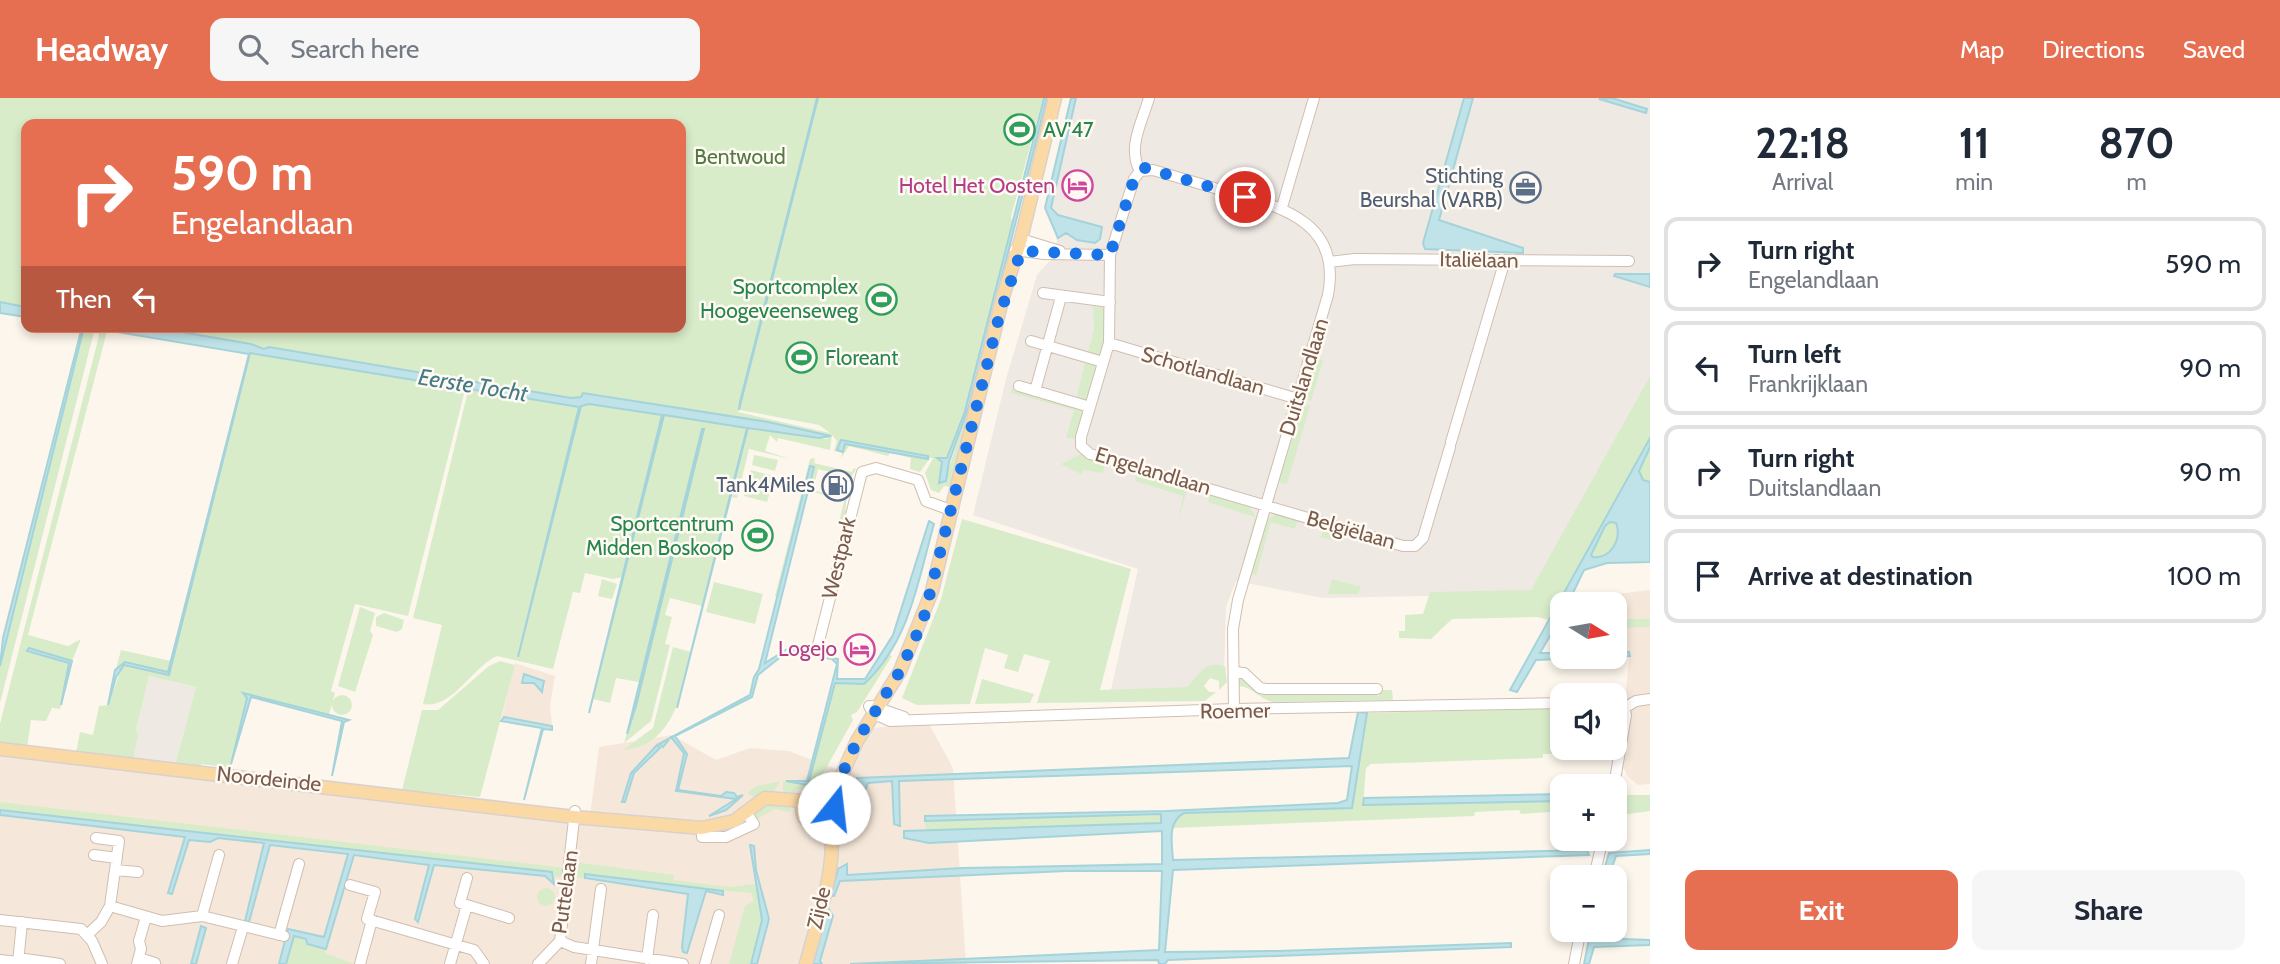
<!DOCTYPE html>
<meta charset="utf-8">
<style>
:root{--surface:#fff;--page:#f6f6f7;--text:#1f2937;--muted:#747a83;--line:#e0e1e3;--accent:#e76f51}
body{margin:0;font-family:Cabin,sans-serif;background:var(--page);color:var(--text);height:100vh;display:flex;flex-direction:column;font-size:26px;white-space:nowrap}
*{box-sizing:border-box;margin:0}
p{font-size:23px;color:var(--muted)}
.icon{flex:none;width:38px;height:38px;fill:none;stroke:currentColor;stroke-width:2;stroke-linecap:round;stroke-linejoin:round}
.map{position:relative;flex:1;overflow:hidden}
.panel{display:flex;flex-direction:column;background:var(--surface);width:630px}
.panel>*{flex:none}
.banner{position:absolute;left:21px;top:21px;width:665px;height:214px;border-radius:14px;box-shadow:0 4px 10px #0003;background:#e76f51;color:#fff;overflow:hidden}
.needle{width:46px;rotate:101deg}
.controls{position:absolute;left:1550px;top:494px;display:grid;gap:14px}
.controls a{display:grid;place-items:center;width:77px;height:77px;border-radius:14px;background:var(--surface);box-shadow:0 4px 10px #0003;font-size:35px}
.pin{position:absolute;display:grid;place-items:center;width:60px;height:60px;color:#fff;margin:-30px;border:4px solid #fff;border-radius:50%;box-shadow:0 2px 7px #0007}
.me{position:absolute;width:77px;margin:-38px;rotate:16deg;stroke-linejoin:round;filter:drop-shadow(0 0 5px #0008)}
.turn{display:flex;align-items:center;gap:24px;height:147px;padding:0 35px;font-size:32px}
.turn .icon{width:91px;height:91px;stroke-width:2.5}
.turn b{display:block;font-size:49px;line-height:60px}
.then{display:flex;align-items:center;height:66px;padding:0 35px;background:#0003;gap:14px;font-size:26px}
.eta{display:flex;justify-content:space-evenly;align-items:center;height:119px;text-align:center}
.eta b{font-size:42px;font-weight:800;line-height:49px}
.button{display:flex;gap:14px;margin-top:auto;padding:14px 35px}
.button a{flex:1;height:80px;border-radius:14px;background:var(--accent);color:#fff;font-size:28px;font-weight:800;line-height:80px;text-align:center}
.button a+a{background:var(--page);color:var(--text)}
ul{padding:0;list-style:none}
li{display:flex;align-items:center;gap:21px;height:94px;margin:0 14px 10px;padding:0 21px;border:4px solid var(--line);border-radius:14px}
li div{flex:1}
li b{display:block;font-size:26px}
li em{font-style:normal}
header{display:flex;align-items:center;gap:42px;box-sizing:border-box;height:98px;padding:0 35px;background:var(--accent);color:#fff}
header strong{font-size:33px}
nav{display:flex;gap:38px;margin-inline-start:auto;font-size:24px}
.search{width:490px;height:63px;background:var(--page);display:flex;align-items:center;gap:18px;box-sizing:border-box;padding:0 24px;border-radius:14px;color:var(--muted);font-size:26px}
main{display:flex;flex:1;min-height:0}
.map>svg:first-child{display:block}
.residential{fill:#f5e8da;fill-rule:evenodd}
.industrial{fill:#efe9e4}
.green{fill:#d8ecc9;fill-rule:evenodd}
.water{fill:#bfe3e8;stroke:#a5d3da;stroke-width:2;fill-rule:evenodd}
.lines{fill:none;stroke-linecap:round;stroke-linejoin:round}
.minor-casing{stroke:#d1beb0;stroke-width:12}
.major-casing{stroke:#dad1cd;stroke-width:15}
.minor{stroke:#fff;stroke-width:10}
.major{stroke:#fbd9a5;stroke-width:12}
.route{stroke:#1a73e8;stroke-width:12;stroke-dasharray:0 21.6}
.labels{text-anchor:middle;stroke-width:5;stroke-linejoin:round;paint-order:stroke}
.leisure-label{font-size:21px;fill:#27864d;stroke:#fffaf3;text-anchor:start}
.park-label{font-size:21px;fill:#537a41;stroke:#fffaf3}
.service-label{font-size:21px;fill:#4e5e75;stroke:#fffaf3;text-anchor:end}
.hotel-label{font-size:21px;fill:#b23c85;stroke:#fffaf3;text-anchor:end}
.street-label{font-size:21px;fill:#7a5c4d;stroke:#fffaf3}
.water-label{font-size:23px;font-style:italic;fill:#437c86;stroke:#fffaf3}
</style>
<header>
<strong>Headway</strong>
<div class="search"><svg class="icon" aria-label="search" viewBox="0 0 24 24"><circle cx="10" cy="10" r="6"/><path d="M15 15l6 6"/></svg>Search here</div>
<nav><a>Map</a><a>Directions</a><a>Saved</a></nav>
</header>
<main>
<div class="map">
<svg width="1650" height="866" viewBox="0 0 1650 866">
<rect width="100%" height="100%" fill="#fdf6ec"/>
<path class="residential" d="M1650,492V686L1638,687L1628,679L1620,663L1629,559L1615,555V506H1563V512L1559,503Z
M515,565L555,578L550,607L552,628L504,619L501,623ZM527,576L542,582L545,588L542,594L533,585L521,583Z
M928,624L953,670L966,866H0V654L590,718L599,649L672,637L716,662L750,650L789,653L838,672L874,630Z"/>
<path class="industrial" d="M1074,0H1650V283L1529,496L1323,500L1236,483L1226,509L1224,575L1188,590L1110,596L1138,471L973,417L1006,281L1037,177L1054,158L1057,143L1048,111Z
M149,578L196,589L175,667L133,662L138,637L136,632Z"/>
<path class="green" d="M0,0H817L738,314L830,335L819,327L740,312L818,0H1043L1011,119L1013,127L967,309L947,363L942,364L939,385H944L970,305L995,208L950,389L944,388L939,395L931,392L925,375L933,360H930L920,374L910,371L911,360L890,355L888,358L849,348L841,360L842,355L834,353L837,343L832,337L830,352L778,340L777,344L770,337L765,353L790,361L749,351L737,400L732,399L749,330L819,340L827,341L830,337L768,324L577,301L139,229H681V26H26V211L0,206ZM842,342L927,359L844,346L838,350Z
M1093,208L1105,210V241L1100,261L1087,257L1094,232Z
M84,229L95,230L0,605V568L6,535Z
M98,231L107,233L28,537L68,548L81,541L72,563L27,551L69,565L61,607L60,611L52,610L46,623L31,622L27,650L0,647V626L99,238Z
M250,255L466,288L408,518L355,506L331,593L335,595L329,617L243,595L247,600L231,670L201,666L200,670L175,667L196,589L149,578L136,632L138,637L133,662L76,655L80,634L93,637L99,608L108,607L121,571H116L121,552L171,563L170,573Z
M1317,260L1323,262L1311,303L1304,299Z
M1086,261L1099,264L1088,300L1085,303L1076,301Z
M1650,278V340L1549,522L1537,519L1452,521L1431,541L1399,540V533H1405V517L1423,516L1430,494L1531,492Z
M469,289L578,308L580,311L582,307L589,306L662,317L622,479L613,481L585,475L580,495L573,494L553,571L497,558C473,568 452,612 423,606L442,527L413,520Z
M1012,290L1082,310L1084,314L1077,341L1066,340L1074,312L1011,295Z
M1302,306L1310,308L1287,386L1279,384Z
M664,317L747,329L702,508L670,500L665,517L672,519L665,546L670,547L651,623L624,645L636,608L704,331L639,584L616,580L610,605L593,601Z
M1650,349V384L1643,382L1639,373Z
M1081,356L1105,363L1103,375L1084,372L1081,376L1061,366Z
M754,357L778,362L775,373L752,367Z
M815,360L814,365L852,374L854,370L856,371L851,379L818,371L813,392L846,401L845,424L839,425L844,403L808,392L814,369L810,368L777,499L775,498L810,361Z
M751,372L774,378L771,389L748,383Z
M1137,373L1185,387L1187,391L1178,424L1183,398L1135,383Z
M747,388L770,394L767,404L744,398Z
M1214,395C1230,401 1254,404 1256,422L1240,473L1255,419L1208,404L1210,397Z
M1280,415L1298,421L1295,431L1271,424L1256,477L1250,475L1267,421Z
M962,421L1131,471L1100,592L1187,589C1201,575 1203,563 1225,568L1227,584L1219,592V583L1210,580L1204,588L1209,594H1216L1205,603L1037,605L1050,563L1024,556L1018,574L1004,570L1008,557L985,550L970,606L917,607L902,600L941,501Z
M1610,424L1618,427C1618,444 1611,462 1593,459L1591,457L1605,428Z
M1324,428L1345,435L1342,445L1321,439Z
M602,481L617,486L612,501L598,498Z
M1332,481L1361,489L1358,496H1328Z
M714,484L763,496L755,526L706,514Z
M360,509L375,515L370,533L373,537L355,594L338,588Z
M384,515L404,522L402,531L397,534L376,528V519Z
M1615,521H1650V529L1615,530Z
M673,549L691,554C682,594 674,648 623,652L653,630Z
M888,556L892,558L857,614L851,617L853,622L819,683L797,692L794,699L783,695V683L808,687L835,584L865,585Z
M500,563L515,567L480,699L402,692L422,612H438L489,568Z
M1243,578L1260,594H1373L1378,598L1382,592H1392L1393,602L1273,604C1259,601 1253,589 1239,588L1238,579Z
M982,581L1034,596L1030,605L975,606Z
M332 607a10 10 0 1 1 20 0a10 10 0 1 1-20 0Z
M1563,610L1560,652L1618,650L1616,657L1573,660L1572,656H1543V660L1371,666L1366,670L1363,707L1563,703V713L1521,716L1519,712L1475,714L1474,718L1172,730L1176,720L1184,715L1352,710L1367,615Z
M780,683L773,695L755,700L747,695L757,688Z
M1626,697H1650V713L1621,717Z
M809 711a9 9 0 1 1 18 0a9 9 0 1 1-18 0Z
M0,704L566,770L565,779H555L552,774L0,712Z
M775,705L791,710L789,714L774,711L756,722L754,714L766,706Z
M1161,716V725L929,733L926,732L925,723Z
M574,764L674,777L673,782L729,789L755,786L762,822L751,866H729L745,808L754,803L751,795L572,779Z
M537 799a9 9 0 1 1 18 0a9 9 0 1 1-18 0Z
M293,838L303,840L308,847L326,851L325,855L354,866H286Z"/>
<path class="water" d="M817,0H818L739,312L740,304Z
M1044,0H1047L970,305L949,364L946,383L939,385L942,364L937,360H947L965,313Z
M1071,0H1076L1051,110L1058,117L1102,129L1100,141L1095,145L1077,142L1066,135L1058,140L1045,110Z
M1464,0H1473L1439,122L1523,150V155L1425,151L1423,145Z
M1612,0L1647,11L1646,15L1599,1Z
M1615,176H1650V189L1614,178Z
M0,204L26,209V219L0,215Z
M82,229H84L0,568L3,540Z
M88,229H152L251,246L264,251L269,249L571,300L581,299L583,295L768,324L831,338L819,340L748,330L677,610L747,330L664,317L589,615L662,317L589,306L581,308L518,559L579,309L250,255L169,577L124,567L116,579L108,607L115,572L125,564L168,574L249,256Z
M702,331H704L636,608L627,636Z
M1650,340V349L1639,373L1643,382L1650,384V464L1607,465L1584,472L1573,495L1563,506L1560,521L1540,555H1563V558H1615V554H1629L1630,558L1536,562L1517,594L1510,592ZM1610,424L1616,425C1622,441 1611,461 1593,459L1591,457L1605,428Z
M841,342L928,358V361L845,346L843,354L837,352Z
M810,368L814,369L765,565L789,550L838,561L837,581H865L893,537L929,423L934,426C918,482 910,544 864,586L835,585L808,687L786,683H807L837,566L832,561L788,553L758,577L752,599L675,638L687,656L678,692L721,698L726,694L734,695L737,699L743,697L726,712L709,718L736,701L676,693L684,655L671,639L663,649L659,646L750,597L754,579L759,571Z
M29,550L72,563L61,607L69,565L27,553Z
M524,576L544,583L542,594L534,585H522Z
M243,595L349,622L344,624L332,678L342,623L251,599L231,666L247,600Z
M1358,614L1367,615L1352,710L1184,715C1167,724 1172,745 1173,762L1587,752L1589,757L1173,772L1165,854L1278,853L1511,845V849L1168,862L1165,866H1159L1158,862L850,866L1159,852L1162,773H1066L840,783L834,798H831L838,771L847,766V777L962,770L1162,766V733L929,745L904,740V733L1161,725V716L925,723V718L1166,713L1338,705L1347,702L1352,668L899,683L900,728L894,726L892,683L868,685L857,714L849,711L857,680L1349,660Z
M504,619L552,628V632L543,631L524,702L542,630L501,623Z
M657,647L660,650L634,675L625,704H622L631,675Z
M1563,696V703L1363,707L1364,700Z
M0,712L552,774L554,786L545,778L434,767L418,824L415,821L429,767L354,757L326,851L307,846L306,841L294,838L286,866H279L288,831L324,839L348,756L270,747L249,824L245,823L264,745L218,740L210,744L189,742L172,796L168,795L185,739L0,717Z
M750,747L754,748L756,772L769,821L757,866H751L762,822Z
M1650,752V756L1616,758L1611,772H1604L1609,755Z
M585,776L723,793V797L706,793L687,855L683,854L682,849L688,796L585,780Z
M828,810L833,818L820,863L822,866H813Z
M201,828L206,830L196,866H191Z
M1591,831H1597L1596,840L1650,842V847L1594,849L1589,866H1584Z"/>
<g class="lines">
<defs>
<path id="minor" d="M1140,73L1134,81L1110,157L1109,245L1081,339V348L1090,356L1403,448H1415L1423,440L1450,349
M1140,73L1153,72C1180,80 1208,88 1235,96C1289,111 1341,128 1328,197L1238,502L1233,531L1234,611
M1140,73C1127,50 1142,24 1149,0
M1282,109L1314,0
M1021,141L1060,153
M1015,152L1044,156L1110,157
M1329,164L1355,161L1629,163
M1043,195L1110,204
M1031,243L1103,264
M1109,245L1298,301
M1019,288L1090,309
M1035,293L1061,199
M1451,344L1505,162
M817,551L862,374L876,370L918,382L926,403L953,413
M1234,574L1244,575L1260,590L1266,591H1377
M869,608L874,616L890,623L1234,611L1563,605
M872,608L904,619
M1619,613L1636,603L1650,601
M1614,688L1626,617L1624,610L1615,605
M702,730V739H726L754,726L746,714
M96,740L119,743L110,808
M94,757L117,760
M115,772L138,774
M1594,779L1603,740
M467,780L460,805L509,820
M350,787L375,794L367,821L474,852L484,866
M202,818L219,757
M0,822L81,831L92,843L102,866
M88,836L101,824L110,808L162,823L202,818L284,838
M279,837L299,766
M560,843L574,849L683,866
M18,860L60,866
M139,860L155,865
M647,861L653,817
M0,862L18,864
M18,865L22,824
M137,866L141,851L139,843L146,819
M232,866L243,829
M360,866L372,822
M450,866L467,807
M538,866L560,843L575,713
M591,866L601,791
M705,866L719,817
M1574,866L1581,831"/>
<path id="major" d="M0,651L574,719L702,730L734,723L765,700L804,703
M802 711a16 16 0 1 1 32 0a16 16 0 1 1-32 0Z
M831,701L857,643L900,573L932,493L1002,202L1021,141L1055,0
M806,866C816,827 840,762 829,724"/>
</defs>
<use href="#minor" class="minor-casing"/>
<use href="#major" class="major-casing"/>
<use href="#minor" class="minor"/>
<use href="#major" class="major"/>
</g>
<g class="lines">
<path class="route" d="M834,710L831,701L857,643L900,573L923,523L999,219L1021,153L1110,157L1134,81L1145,70L1245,99"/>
</g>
<defs>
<symbol id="stadium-ring" viewBox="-11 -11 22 22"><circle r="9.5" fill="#fffaf3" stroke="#2e9e5b" stroke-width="1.5"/><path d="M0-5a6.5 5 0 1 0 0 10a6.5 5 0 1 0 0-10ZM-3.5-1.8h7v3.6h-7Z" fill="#2e9e5b"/></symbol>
<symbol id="hotel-ring" viewBox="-11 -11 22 22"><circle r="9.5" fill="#fffaf3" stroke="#d1479c" stroke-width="1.5"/><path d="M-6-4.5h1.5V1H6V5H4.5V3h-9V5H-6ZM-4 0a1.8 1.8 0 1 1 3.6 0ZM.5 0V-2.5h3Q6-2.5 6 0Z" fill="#d1479c"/></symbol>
<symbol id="office-ring" viewBox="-11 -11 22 22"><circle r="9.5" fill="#fffaf3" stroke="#5c6f8a" stroke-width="1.5"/><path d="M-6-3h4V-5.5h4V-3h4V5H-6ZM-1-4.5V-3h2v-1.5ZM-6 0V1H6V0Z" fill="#5c6f8a"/></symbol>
<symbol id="fuel-ring" viewBox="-11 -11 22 22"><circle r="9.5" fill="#fffaf3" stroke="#5c6f8a" stroke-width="1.5"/><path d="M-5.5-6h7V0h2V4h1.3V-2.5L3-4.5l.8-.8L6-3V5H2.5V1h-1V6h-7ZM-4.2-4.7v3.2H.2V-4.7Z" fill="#5c6f8a"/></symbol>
</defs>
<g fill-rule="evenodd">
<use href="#stadium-ring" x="1002" y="14" width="35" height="35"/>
<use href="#hotel-ring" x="1060" y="70" width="35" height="35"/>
<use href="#office-ring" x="1508" y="72" width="35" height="35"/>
<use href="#stadium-ring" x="864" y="184" width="35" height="35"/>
<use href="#stadium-ring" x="784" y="242" width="35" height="35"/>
<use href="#fuel-ring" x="820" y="370" width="35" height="35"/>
<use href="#stadium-ring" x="740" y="420" width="35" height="35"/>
<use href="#hotel-ring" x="842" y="534" width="35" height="35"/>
</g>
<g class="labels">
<g class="leisure-label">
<text x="1043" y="39">AV'47</text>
<text x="858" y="196" text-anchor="end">Sportcomplex<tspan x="858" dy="24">Hoogeveenseweg</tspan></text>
<text x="825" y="267">Floreant</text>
<text x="734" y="433" text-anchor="end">Sportcentrum<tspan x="734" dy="24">Midden Boskoop</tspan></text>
</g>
<g class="park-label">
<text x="740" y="66">Bentwoud</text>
</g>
<g class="service-label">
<text x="1503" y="85">Stichting<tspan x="1503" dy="24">Beurshal (VARB)</tspan></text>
<text x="815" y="394">Tank4Miles</text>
</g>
<g class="hotel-label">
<text x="1055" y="95">Hotel Het Oosten</text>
<text x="837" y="558">Logejo</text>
</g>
<g class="street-label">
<text transform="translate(1479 162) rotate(1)" y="7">Italiëlaan</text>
<text transform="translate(1203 273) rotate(16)" y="7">Schotlandlaan</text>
<text transform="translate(1304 279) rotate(-73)" y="7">Duitslandlaan</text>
<text transform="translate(1153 373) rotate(17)" y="7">Engelandlaan</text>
<text transform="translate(1351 432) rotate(16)" y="7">Belgiëlaan</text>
<text transform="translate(839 460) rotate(-76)" y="7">Westpark</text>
<text transform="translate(1235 613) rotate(-1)" y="7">Roemer</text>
<text transform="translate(269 681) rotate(6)" y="7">Noordeinde</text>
<text transform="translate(565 794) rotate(-82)" y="7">Puttelaan</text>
<text transform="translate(819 810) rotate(-77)" y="7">Zijde</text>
</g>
<g class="water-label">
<text transform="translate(473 287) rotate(9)" y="8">Eerste Tocht</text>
</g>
</g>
</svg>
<div class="controls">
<a><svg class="needle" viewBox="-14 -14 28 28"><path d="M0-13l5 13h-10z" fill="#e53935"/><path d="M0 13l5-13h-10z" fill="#747a83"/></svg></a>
<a><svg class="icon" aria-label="sound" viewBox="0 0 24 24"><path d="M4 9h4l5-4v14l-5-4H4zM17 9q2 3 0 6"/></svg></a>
<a>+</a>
<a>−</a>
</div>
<div class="pin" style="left:1245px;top:99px;background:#d93025"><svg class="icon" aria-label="arrive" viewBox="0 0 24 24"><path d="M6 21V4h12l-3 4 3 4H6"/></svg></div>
<svg class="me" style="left:834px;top:710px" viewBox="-20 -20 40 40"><circle r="19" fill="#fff"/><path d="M0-13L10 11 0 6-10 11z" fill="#1a73e8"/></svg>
<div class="banner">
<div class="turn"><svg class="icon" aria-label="right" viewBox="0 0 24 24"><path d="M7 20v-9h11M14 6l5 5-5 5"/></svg><div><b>590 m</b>Engelandlaan</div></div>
<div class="then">Then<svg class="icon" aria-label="left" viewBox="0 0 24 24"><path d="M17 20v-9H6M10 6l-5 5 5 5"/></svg></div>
</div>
</div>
<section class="panel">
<div class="eta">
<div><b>22:18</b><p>Arrival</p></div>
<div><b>11</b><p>min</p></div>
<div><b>870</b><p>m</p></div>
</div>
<ul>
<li><svg class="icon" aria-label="right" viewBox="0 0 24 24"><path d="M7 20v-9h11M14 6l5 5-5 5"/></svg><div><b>Turn right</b><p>Engelandlaan</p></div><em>590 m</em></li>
<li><svg class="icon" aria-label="left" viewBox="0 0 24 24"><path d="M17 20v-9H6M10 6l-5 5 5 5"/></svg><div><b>Turn left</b><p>Frankrijklaan</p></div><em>90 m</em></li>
<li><svg class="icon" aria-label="right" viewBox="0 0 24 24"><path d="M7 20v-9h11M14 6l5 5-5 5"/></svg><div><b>Turn right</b><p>Duitslandlaan</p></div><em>90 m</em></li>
<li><svg class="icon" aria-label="arrive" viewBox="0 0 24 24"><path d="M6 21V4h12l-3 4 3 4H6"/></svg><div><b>Arrive at destination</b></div><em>100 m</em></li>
</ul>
<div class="button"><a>Exit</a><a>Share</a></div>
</section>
</main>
